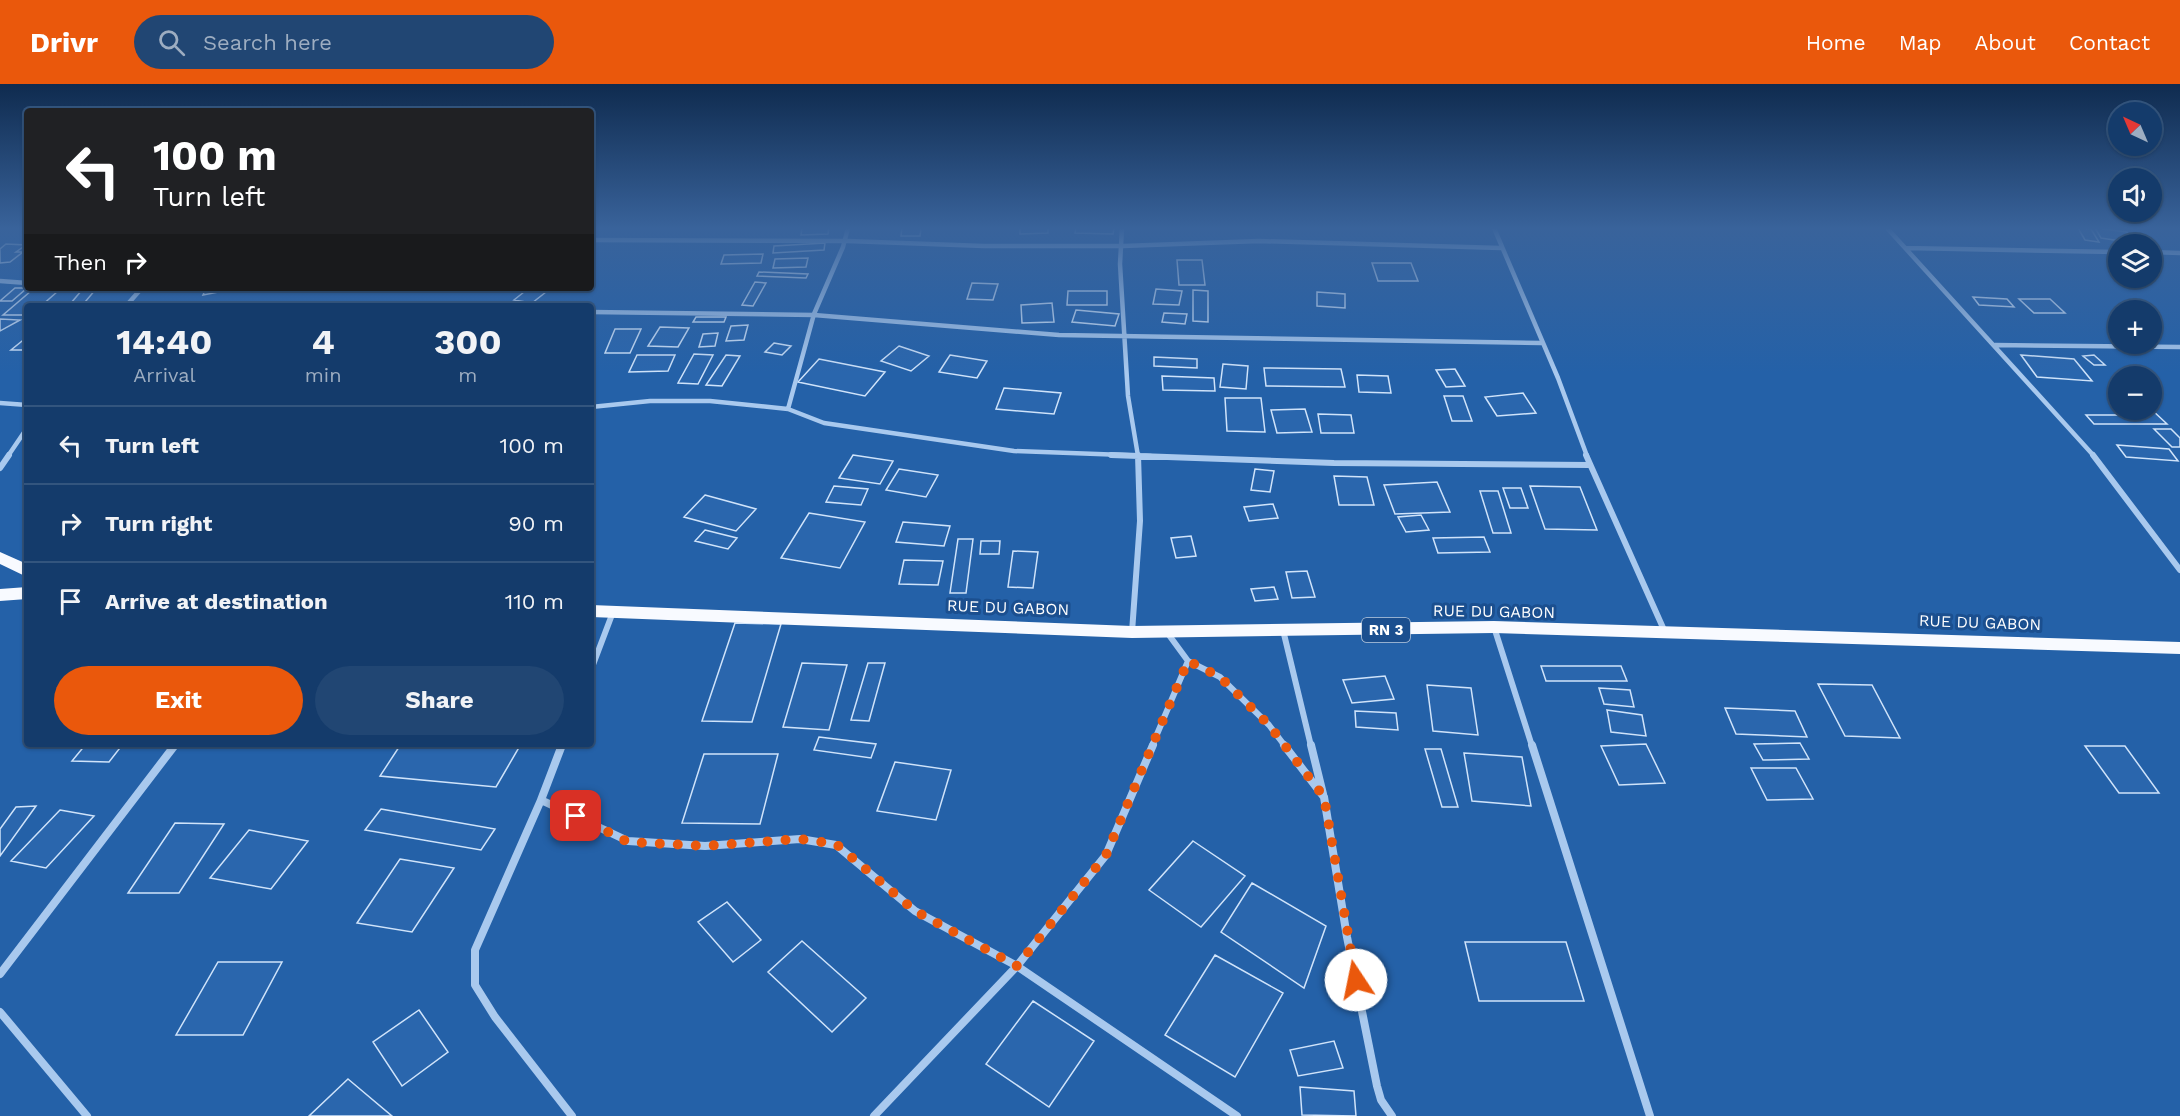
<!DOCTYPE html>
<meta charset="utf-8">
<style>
:root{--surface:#143b6b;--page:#214673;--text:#f1f3f6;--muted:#9dadc1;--line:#33557e;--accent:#ea580c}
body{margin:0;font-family:"Work Sans",sans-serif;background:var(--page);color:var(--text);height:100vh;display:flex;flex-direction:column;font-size:22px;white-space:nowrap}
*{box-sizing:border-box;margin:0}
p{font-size:20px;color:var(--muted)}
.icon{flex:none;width:33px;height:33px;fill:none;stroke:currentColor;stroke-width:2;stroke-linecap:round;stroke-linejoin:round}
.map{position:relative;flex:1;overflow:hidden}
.sheet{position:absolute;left:24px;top:219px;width:570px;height:444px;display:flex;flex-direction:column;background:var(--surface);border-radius:6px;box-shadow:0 2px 4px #0004,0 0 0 2px var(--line)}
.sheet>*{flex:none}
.hud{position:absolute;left:24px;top:24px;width:570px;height:183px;border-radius:6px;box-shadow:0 2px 4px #0004,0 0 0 2px var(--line);background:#202124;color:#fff;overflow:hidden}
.needle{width:39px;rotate:316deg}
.controls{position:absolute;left:2108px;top:18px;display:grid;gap:12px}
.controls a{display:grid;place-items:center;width:54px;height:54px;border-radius:50%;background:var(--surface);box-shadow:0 2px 4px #0004,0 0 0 2px var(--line);font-size:30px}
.pin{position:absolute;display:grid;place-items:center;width:51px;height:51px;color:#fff;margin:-26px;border-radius:12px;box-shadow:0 3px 9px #0006}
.me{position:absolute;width:66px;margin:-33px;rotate:349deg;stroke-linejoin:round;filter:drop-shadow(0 0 4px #0008)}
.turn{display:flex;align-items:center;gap:21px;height:126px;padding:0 30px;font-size:27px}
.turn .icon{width:78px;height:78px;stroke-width:2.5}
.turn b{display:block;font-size:42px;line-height:51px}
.then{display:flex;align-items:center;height:57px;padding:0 30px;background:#0003;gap:12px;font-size:22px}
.eta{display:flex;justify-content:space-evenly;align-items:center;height:102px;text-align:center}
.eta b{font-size:36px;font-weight:700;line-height:42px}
.primary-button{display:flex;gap:12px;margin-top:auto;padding:12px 30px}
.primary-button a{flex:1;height:69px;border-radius:36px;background:var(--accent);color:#fff;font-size:24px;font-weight:700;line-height:69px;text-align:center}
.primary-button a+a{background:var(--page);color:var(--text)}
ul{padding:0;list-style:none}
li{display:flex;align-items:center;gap:18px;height:78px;padding:0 30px;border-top:2px solid var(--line)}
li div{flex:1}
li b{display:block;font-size:22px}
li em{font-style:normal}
header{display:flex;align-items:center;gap:36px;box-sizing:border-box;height:84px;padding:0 30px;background:var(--accent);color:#fff}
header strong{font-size:28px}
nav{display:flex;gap:33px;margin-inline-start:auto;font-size:21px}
.search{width:420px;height:54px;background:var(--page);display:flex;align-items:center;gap:15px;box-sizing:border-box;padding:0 21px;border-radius:33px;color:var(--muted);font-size:22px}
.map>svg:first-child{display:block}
.green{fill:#2461a8;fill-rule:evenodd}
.building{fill:#2a66ad;stroke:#cfe3fa;stroke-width:1.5}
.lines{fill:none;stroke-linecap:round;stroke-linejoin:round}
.minor-far2{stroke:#a9c9ee;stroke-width:4.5}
.minor-far1{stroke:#a9c9ee;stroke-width:6}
.minor{stroke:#a9c9ee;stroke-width:8}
.trunk{fill:#f8faff;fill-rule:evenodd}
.route{stroke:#ea580c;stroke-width:10;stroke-dasharray:0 18}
.labels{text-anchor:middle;stroke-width:6;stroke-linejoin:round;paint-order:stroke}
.shield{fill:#1b4f8f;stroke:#bbcadd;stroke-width:1.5}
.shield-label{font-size:15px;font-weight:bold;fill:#fff}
.street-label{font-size:16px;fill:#fff;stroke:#1b4f8f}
</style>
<header>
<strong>Drivr</strong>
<div class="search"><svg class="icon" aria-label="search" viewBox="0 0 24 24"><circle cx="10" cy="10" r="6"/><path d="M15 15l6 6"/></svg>Search here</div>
<nav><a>Home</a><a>Map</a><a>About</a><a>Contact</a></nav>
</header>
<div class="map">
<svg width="2180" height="1032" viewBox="0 0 2180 1032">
<rect width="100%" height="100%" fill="#1b4f8f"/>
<path class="green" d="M0,144H27V204H591V144H2180V1032H0ZM2118,160H2151V194H2118ZM27,222H591V660H27ZM2118,226H2151V260H2118ZM2118,292H2151V326H2118Z"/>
<path class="building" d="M802,144H829L828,150L801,151Z
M902,144H921L920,152H901Z
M1020,144H1048V149L1020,150Z
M1076,144H1114L1113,150L1075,149Z
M2078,144L2091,145L2099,158L2085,156Z
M2095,144L2127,148L2134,159L2101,154Z
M825,159L824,166L773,169L774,162Z
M6,160L26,161L16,168H23L10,178L0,179V165Z
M763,170L761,179L721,180L724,171Z
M808,174L806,183L773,184L775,175Z
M1177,176H1202L1205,201H1179Z
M1372,179H1411L1418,197H1378Z
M759,188L808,190L806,194L757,192Z
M755,198L766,199L753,222L742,221Z
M972,199L998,200L993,216L967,215Z
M15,204H27L12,217H0Z
M206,204H239L203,211Z
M529,204H551L532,219L514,216Z
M96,205L85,218L71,219L82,206Z
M1156,205L1182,207L1179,221L1153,220Z
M1193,206L1208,207V238L1193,237Z
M31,207H58L41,222H27V231H3Z
M1068,207H1107V221H1067Z
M1317,208L1345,210V224L1317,222Z
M1973,213L2007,215L2014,223L1979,221Z
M2019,215H2050L2065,229H2034Z
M1052,219L1054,238L1022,239L1021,221Z
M1076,226L1119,230L1115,242L1072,238Z
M1164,229L1187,230L1185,240L1162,238Z
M696,233H726L724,238H693Z
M0,235L20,236L0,247Z
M748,241L744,256L726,257L731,242Z
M660,243L689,244L678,263L648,262Z
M615,245H641L630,269H605Z
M718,249L715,262L699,263L703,250Z
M27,253V266H11Z
M774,259L791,262L782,271L765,268Z
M899,262L929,272L911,287L881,277Z
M694,270L713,271L698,300L678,299Z
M637,271H675L668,287L629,288Z
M726,271L740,272L722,302L706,301Z
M950,271L987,277L977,294L939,288Z
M2021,271L2074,275L2092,297L2037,293Z
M2094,271L2105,281H2094L2083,272Z
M1154,273L1197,275V284L1154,282Z
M819,275L885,288L865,312L798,298Z
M1223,280L1248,282L1246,305L1220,303Z
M1264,284L1341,285L1345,303L1266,302Z
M1455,285L1465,302L1446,303L1436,286Z
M1357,291L1388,292L1391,309L1359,308Z
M1162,292L1214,294L1215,307L1163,306Z
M1004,304L1061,309L1054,330L996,325Z
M1523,309L1536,329L1497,332L1485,313Z
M1444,312H1463L1472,337H1452Z
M1225,314H1261L1265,348L1227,347Z
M1305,325L1312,348L1277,349L1271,326Z
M2151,325L2167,340H2094L2086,331H2139L2134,326Z
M1318,330L1351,331L1354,349H1321Z
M2154,345H2171L2180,354V363H2172Z
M2117,361L2169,365L2178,377L2126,373Z
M853,371L893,377L880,400L839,394Z
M899,385L938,391L926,413L886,406Z
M1255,385L1274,387L1270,408L1251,406Z
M1334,392L1367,393L1374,421H1339Z
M1437,398L1450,428L1395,430L1384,401Z
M834,402L868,405L861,421L826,418Z
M1530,402L1580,403L1597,446L1545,445Z
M1503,404H1521L1528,424H1510Z
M1480,407H1498L1511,449H1493Z
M705,411L756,425L736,447L684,433Z
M1273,420L1278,434L1249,437L1244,423Z
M809,429L865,438L840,484L781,474Z
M1421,431L1429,446L1406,448L1398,433Z
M903,438L950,442L944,462L896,458Z
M705,446L737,454L728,465L695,457Z
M1191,452L1196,472L1176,474L1171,454Z
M1484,453L1490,468L1438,469L1433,454Z
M958,455H973L966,509H950Z
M981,457H1000L999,470H980Z
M1013,467L1038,468L1033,504L1008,503Z
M904,476L943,477L938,501L899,500Z
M1307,487L1315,513L1292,514L1286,488Z
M1274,503L1278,515L1255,517L1251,505Z
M735,539L781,540L752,638L702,637Z
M802,579L847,581L829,646L783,643Z
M868,579H885L869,637L851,636Z
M1541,582H1621L1627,597H1546Z
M1385,592L1394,615L1352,619L1343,596Z
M1818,600L1872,601L1900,654L1845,652Z
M1427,601L1471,604L1478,651L1433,647Z
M1599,604L1630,606L1634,623L1604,620Z
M1725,624L1795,627L1807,653L1736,650Z
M1607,626L1642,631L1646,652L1611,648Z
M1355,627L1396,629L1398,646L1356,643Z
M819,653L876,660L871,674L814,666Z
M1800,659L1809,675L1763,676L1754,660Z
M86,660H123L109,678L72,677Z
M401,660H521L496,703L380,692Z
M1646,660L1665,699L1619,701L1601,662Z
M2085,662H2125L2159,709H2119Z
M1425,665H1441L1458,723H1442Z
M1464,669L1522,673L1531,722L1472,717Z
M704,670H778L760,740L682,739Z
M895,678L951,686L936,736L877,727Z
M1751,684H1796L1813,715L1767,716Z
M36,722L0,772V745L16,723Z
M381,725L495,745L481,766L365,746Z
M60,726L94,732L46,784L11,777Z
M175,739L224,740L179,809H128Z
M249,746L308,757L271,805L210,794Z
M1193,757L1245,792L1201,843L1149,806Z
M400,775L454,784L412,848L357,839Z
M1252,799L1326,842L1304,904L1221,848Z
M727,818L761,856L733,878L698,838Z
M802,857L866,914L832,948L768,888Z
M1465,858H1566L1584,917H1479Z
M1215,871L1283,909L1235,993L1165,951Z
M218,878H282L243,951H176Z
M1033,917L1094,957L1049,1023L986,980Z
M419,926L448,968L402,1002L373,958Z
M1334,957L1343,984L1298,992L1290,966Z
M348,995L392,1032H309Z
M1300,1003L1354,1007L1356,1032L1302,1031Z"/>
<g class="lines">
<path class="minor-far2" d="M1122,144L1120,180L1128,312L1138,372
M1494,144L1558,294L1587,372
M1887,144L2094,372
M591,156L848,157L984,162H1123L1259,157L1501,164
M1906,164L2118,168
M2151,168L2180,169
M0,197L27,199
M100,204L140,207
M126,222L141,205
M591,228L814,231L1059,251L1541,259
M1995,261L2180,263
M0,319L27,321
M591,323L650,317H710L788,325L824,339L1014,367L1151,372
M788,325L814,230L843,163L848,144
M8,372L27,344"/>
<path class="minor-far1" d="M1111,371L1334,379L1590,381
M1586,371L1664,546
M2093,371L2180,486
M0,384L9,371
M1494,543L1532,662
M1283,546L1311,662
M1166,547L1188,577L1220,593L1269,641L1285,662
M1132,548L1140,437L1138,371
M591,586L613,528
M173,662L175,660
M561,662L562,660
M1152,662L1188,577"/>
<path class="minor" d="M562,661L541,716L628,757L705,762L800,755L836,761L915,827L1017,882L1237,1032
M1284,661L1324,713L1347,853L1377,1002L1381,1016L1392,1032
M1311,661L1323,710
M1532,661L1650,1032
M541,716L475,866V901L495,933L572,1032
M0,890L175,661
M0,928L87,1032
M874,1032L1017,882L1106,771L1153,661"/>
<path class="trunk" d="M0,468L27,480V493L0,480Z
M27,503V515L0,517V505Z
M591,521L1132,542L1494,537L2180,558V570L1494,549L1132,554L591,533Z"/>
</g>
<linearGradient id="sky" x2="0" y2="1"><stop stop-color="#0f2b4f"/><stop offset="0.5" stop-color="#39639b"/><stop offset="1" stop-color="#39639b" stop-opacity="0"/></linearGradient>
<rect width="2180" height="289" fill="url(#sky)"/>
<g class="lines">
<path class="route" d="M576,732L628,758L705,762L800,755L836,760L915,827L1017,882L1106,771L1188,577L1220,593L1269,641L1324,713L1356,896"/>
</g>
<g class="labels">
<rect class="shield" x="1362" y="534" width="48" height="24" rx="4.5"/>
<g class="shield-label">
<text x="1386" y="551">RN 3</text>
</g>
<g class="street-label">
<text transform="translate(1008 523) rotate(2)" y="6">RUE DU GABON</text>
<text transform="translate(1494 527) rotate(1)" y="6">RUE DU GABON</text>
<text transform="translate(1980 538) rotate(2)" y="6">RUE DU GABON</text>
</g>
</g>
</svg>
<div class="controls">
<a><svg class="needle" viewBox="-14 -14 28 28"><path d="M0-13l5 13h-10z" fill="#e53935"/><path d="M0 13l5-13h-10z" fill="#9dadc1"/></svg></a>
<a><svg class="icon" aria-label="sound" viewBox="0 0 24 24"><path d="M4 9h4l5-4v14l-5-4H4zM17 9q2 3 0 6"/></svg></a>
<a><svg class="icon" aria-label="layers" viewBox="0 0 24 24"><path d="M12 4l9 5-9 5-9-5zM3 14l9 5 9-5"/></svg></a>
<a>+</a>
<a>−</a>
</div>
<div class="pin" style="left:576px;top:732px;background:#d93025"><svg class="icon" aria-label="arrive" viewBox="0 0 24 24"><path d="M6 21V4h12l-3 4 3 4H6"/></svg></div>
<svg class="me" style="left:1356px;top:896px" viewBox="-20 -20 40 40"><circle r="19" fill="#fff"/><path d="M0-13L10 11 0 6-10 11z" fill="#ea580c"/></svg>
<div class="hud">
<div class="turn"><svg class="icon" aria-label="left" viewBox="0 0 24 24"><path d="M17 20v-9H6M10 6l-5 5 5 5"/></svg><div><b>100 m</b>Turn left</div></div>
<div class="then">Then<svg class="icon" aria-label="right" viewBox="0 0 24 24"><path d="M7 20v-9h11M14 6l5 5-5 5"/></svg></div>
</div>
<section class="sheet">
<div class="eta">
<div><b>14:40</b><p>Arrival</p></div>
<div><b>4</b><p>min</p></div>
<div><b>300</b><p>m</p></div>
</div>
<ul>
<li><svg class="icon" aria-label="left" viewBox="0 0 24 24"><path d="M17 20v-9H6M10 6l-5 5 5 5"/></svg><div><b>Turn left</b></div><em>100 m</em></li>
<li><svg class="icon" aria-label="right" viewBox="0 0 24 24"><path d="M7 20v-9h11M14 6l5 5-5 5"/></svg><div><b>Turn right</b></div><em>90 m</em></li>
<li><svg class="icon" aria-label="arrive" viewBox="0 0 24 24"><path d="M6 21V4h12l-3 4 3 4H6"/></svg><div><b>Arrive at destination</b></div><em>110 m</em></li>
</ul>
<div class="primary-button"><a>Exit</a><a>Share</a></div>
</section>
</div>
